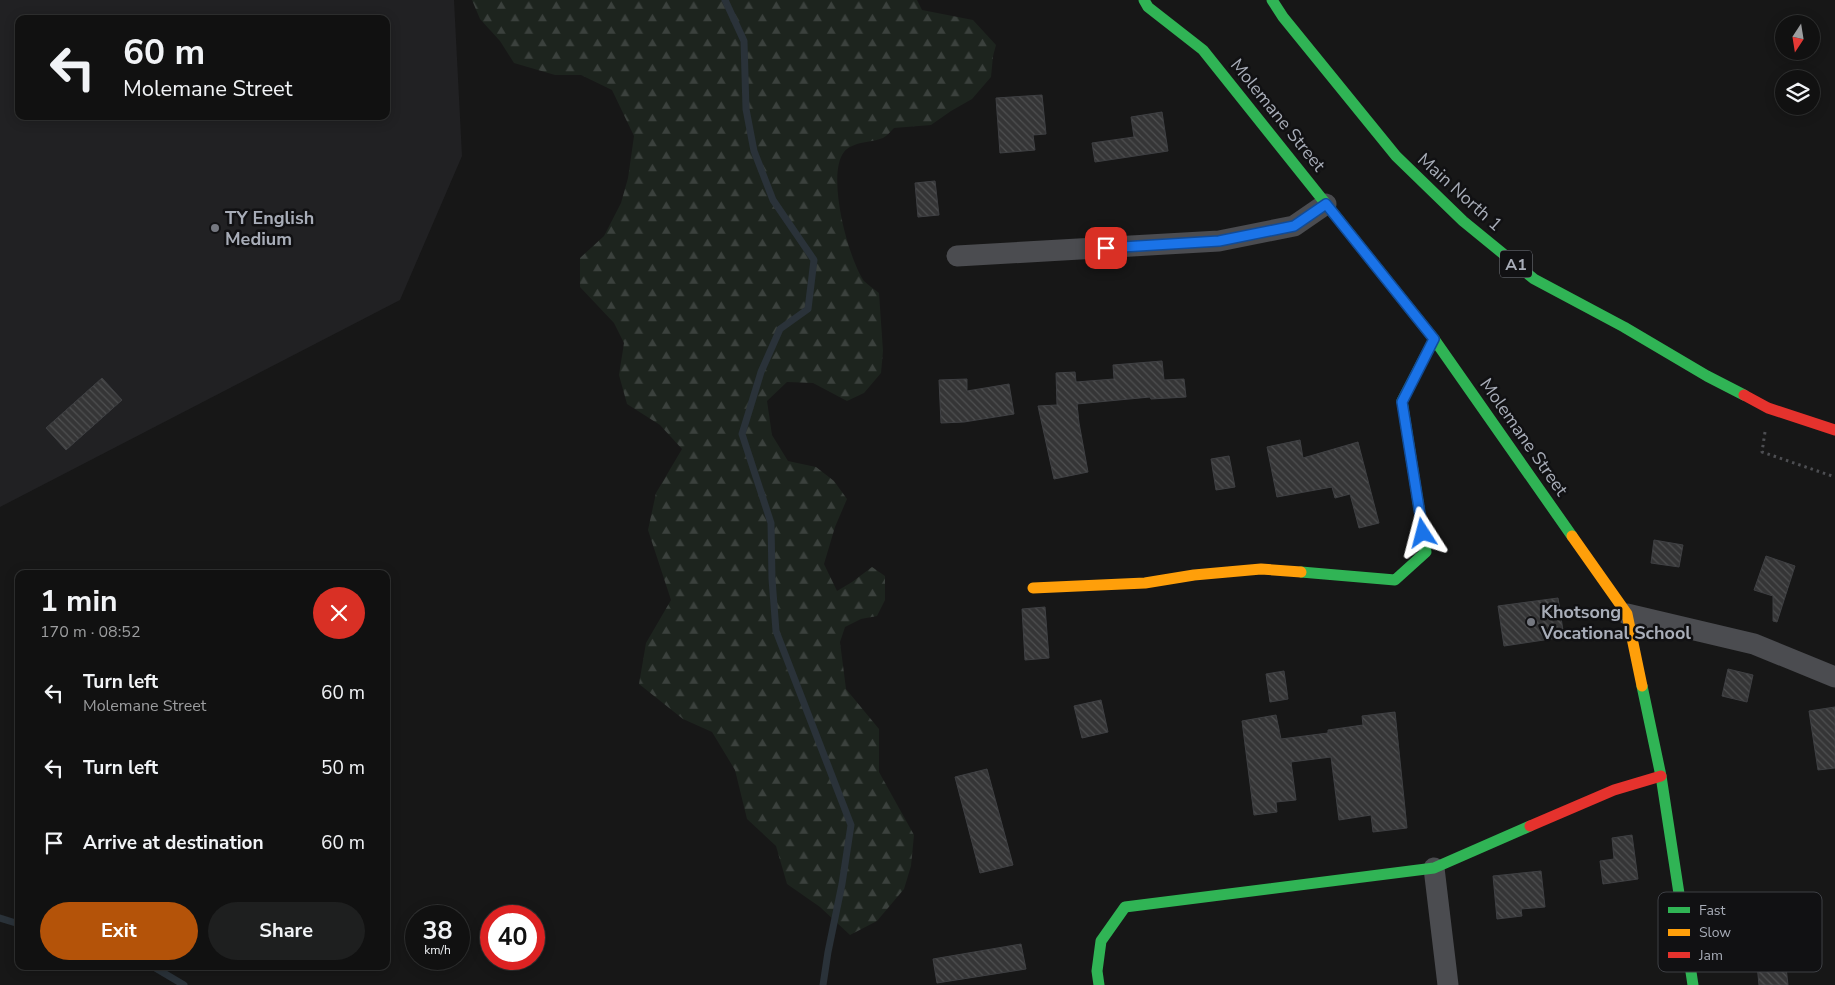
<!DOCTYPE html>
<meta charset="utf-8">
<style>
:root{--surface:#111;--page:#1e1f1f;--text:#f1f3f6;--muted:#9c9d9f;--line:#303131;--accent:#b45309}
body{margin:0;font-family:"Nunito Sans",sans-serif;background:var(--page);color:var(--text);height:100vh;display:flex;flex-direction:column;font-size:19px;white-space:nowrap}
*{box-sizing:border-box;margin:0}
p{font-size:16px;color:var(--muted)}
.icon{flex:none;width:28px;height:28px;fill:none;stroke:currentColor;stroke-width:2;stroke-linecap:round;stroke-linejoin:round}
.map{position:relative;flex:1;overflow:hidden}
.details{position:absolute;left:15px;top:570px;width:375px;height:400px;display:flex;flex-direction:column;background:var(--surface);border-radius:10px;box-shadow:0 2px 12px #0003,0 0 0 1px var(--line)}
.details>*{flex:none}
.guide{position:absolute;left:15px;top:15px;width:375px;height:105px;border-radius:10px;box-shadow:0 2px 12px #0003,0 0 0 1px var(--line);background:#111;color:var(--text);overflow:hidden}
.needle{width:32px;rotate:192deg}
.controls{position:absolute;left:1775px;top:15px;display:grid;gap:10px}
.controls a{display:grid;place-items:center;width:45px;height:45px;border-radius:50%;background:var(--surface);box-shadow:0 2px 12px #0003,0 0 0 1px var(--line);font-size:25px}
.speed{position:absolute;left:405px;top:905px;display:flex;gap:10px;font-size:25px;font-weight:700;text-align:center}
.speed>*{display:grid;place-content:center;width:65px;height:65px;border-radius:50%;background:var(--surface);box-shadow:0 2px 12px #0003,0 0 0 1px var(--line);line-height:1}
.speed small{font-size:12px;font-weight:400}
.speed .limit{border:8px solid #d22;background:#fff;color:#111}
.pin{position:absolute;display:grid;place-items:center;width:42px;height:42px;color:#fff;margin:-21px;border-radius:10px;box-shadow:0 2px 8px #0006}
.me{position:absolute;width:55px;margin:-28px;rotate:351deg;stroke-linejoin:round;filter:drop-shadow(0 0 4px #0008)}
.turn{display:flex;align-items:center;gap:18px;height:105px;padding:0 25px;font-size:22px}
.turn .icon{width:65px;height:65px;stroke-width:2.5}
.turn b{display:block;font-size:35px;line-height:42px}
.round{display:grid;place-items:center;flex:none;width:52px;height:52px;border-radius:26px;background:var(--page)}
.overview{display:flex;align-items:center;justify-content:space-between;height:85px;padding:0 25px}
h1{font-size:30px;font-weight:700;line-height:38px}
.button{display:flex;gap:10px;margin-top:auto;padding:10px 25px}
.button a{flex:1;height:58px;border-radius:30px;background:var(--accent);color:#fff;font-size:20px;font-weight:700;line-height:58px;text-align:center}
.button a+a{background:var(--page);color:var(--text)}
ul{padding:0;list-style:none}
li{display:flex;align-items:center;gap:15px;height:75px;padding:0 25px}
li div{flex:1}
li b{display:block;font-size:19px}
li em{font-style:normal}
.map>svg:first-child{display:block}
.built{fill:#212123;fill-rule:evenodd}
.forest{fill:url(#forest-firs)}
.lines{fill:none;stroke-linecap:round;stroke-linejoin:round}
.stream{stroke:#2a3239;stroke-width:7}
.building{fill:url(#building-back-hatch);stroke:#3f4043}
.path{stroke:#4d4e52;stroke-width:3;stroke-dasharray:2.5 4;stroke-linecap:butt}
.street{stroke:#4b4c50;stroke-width:21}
.fast{stroke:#30b455;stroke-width:11}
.slow{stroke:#ff9f0a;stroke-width:11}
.jam{stroke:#e5322d;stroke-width:11}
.route-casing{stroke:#114b97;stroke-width:12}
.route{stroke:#1a73e8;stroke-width:9}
.poi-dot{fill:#757880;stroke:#111113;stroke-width:2}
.labels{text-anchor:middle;stroke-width:5;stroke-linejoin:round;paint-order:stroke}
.shield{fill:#111113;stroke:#7b7e86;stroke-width:1}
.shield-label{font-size:16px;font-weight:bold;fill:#a8adb8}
.street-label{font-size:18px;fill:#a8adb8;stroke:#111113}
.poi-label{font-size:18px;font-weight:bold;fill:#a8adb8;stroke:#111113;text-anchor:start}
.key{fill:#111113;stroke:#3e4045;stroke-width:1}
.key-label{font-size:14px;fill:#a8adb8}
</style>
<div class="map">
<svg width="1835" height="985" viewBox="0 0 1835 985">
<defs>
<pattern id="forest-firs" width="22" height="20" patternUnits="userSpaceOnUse" patternTransform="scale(1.25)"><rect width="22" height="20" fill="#1d241e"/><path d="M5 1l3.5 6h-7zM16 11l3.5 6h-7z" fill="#3b413d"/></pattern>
<pattern id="building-back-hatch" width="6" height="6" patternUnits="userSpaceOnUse" patternTransform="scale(1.25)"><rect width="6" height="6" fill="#353536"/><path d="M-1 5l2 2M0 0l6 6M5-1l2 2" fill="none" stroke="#4f5051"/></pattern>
</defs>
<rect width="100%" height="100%" fill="#171717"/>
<path class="built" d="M0,0H454L462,156L400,300L0,507ZM19,19H386V116H19Z"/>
<path class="forest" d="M472,0H917L922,10L973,20L996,45L993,56L991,77L972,99L951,111L931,125L894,128C891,131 887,136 883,138C871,143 853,141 844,152C826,175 848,258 864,281C868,285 874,289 879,293L883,351L881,373L864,393L847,401L813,383L787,382L767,401L772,435L788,461L816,467L834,481L847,499L835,527L824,564L837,591L852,582L872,567L885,576V600L877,616L861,619L845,627L840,642L846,689L879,729V772L914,835L911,866L904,889L877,921L850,935L820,907L787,884L776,846L747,819L735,770L712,732L683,719L639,684L646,643L671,600L648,530L656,493L682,449L660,425L627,404L619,375L624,343L614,323L580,287V258L604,236L621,203L628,178L634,136L612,90L581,75H555L514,63L500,41L480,19Z"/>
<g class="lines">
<path class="stream" d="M725,0L744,41L746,109L754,151L773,200L814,260L808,309L780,329L761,372L742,434L771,523L772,579L776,631L851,825L842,884L828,952L823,985
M0,918L19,924
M152,966L184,985"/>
</g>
<path class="building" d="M1042,95L1046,134L1033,135L1035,150L1000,153L996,98Z
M1162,112L1168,151L1095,162L1092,143L1134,137L1131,117Z
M935,181L939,215L918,217L915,183Z
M1162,361L1164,380L1184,379L1186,397L1151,399L1150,397L1077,404L1079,423L1088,472L1054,479L1038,406L1057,405L1056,373L1075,372L1076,382L1114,379L1113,365Z
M102,378L122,400L66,450L46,428Z
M967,379V391L1009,384L1014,414L964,422L941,423L939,380Z
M1300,440L1303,458L1358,442L1379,523L1359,528L1350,494L1335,498L1332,487L1277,497L1267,447Z
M1229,456L1235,487L1216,490L1211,459Z
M1654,540L1683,545L1679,567L1651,563Z
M1766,556L1795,566L1777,622L1773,621V596L1754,590Z
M1558,598L1564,637L1504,646L1498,606Z
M1045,607L1049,658L1025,660L1022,609Z
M1728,669L1753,675L1747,702L1722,696Z
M1284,671L1288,699L1270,702L1266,674Z
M1101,700L1108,732L1082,738L1074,706Z
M1835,707V768L1818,770L1809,711Z
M1395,712L1407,828L1373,832L1371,815L1339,820L1331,757L1291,762L1296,800L1276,802L1277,812L1254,815L1242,721L1276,715L1281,739L1328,733V730L1363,725L1362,716Z
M987,769L1013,865L980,873L955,777Z
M1632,835L1638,879L1603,884L1600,861L1614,859L1612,838Z
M1541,871L1545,907L1521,909L1522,916L1497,919L1493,876Z
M1784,917L1788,939L1783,940L1788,985H1759L1755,944H1754L1750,922Z
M1021,944L1026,969L937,983L933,959Z"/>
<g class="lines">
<path class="path" d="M1765,432L1762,452L1835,477"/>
<path class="street" d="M957,256L1219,241L1294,226L1326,204
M1627,614L1754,644L1835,677
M1434,868L1448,985"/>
<path class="fast" d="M1144,0L1148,7L1203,50L1434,339L1572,536
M1272,0L1283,17L1396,156L1463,221L1534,279L1624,327L1707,376L1744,395
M1301,572L1395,580L1426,552L1402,401L1434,339
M1642,686L1661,776L1693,985
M1099,985L1097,971L1101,941L1125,907L1434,868L1530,826"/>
<path class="slow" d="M1572,536L1627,614L1642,686
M1033,588L1145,583L1194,575L1261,569L1301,572"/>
<path class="jam" d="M1744,395L1768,408L1835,430
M1530,826L1614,790L1661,776"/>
</g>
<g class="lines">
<defs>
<path id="route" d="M1106,248L1219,241L1294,226L1326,204L1434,339L1402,402L1423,533"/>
</defs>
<use href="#route" class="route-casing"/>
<use href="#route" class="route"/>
</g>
<g class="poi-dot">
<circle cx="215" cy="228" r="5"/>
<circle cx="1531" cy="622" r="5"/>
</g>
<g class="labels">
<rect class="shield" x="1500" y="250.5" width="32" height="27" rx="4"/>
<g class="shield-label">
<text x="1516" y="270">A1</text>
</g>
<g class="street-label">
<text transform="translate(1278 115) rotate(51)" y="6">Molemane Street</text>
<text transform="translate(1460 192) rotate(42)" y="6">Main North 1</text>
<text transform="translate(1524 437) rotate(55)" y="6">Molemane Street</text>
</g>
<g class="poi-label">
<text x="225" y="224">TY English<tspan x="225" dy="21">Medium</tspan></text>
<text x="1541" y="618">Khotsong<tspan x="1541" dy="21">Vocational School</tspan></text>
</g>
</g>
<rect x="1658" y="892" width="164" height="80" rx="8" class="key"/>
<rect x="1668" y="907" width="22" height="6" fill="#30b455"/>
<rect x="1668" y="929" width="22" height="7" fill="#ff9f0a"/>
<rect x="1668" y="952" width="22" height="6" fill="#e5322d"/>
<g class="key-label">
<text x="1699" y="915">Fast</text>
<text x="1699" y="937">Slow</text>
<text x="1699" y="960">Jam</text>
</g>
</svg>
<div class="controls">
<a><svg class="needle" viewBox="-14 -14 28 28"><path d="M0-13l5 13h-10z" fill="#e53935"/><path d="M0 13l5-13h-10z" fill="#9c9d9f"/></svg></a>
<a><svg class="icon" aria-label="layers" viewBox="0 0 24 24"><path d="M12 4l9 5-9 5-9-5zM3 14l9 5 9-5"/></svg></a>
</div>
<div class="speed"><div>38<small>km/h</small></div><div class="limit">40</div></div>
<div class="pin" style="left:1106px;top:248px;background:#d93025"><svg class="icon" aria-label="arrive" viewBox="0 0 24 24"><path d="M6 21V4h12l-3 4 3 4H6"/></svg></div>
<svg class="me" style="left:1423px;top:533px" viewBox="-20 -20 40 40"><path d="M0-17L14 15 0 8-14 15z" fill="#1a73e8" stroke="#fff" stroke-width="4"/></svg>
<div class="guide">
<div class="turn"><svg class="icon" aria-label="left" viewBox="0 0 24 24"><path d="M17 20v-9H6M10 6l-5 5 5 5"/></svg><div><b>60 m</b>Molemane Street</div></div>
</div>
<section class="details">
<div class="overview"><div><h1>1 min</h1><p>170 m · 08:52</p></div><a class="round" style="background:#d93025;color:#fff"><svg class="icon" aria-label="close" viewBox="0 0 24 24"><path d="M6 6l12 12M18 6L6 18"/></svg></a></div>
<ul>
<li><svg class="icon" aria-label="left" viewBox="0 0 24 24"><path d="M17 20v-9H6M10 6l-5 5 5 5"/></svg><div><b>Turn left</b><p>Molemane Street</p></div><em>60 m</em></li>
<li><svg class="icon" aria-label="left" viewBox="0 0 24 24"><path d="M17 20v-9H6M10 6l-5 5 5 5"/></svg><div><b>Turn left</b></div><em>50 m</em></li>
<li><svg class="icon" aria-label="arrive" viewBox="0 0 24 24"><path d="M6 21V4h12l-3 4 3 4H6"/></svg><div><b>Arrive at destination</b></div><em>60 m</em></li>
</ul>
<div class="button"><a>Exit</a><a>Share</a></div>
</section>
</div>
